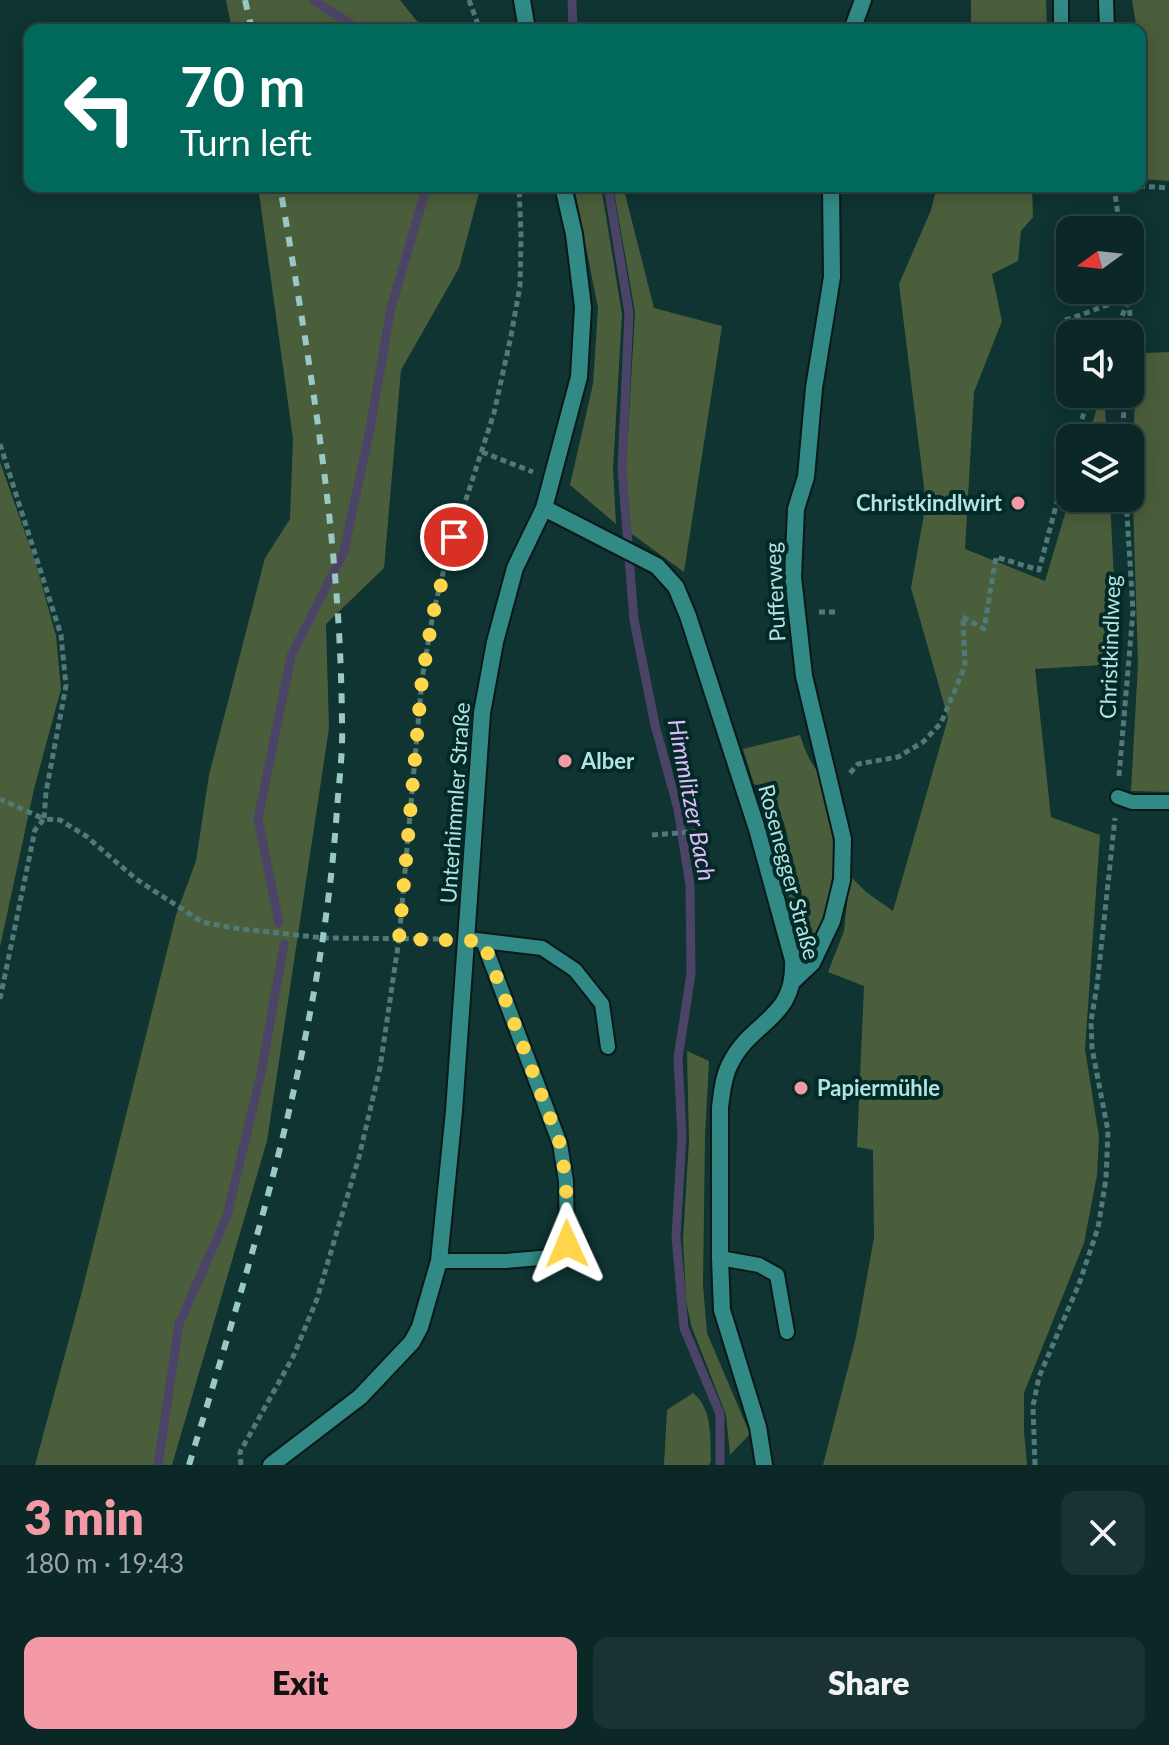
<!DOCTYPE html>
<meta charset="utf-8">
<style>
:root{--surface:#0b2726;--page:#193332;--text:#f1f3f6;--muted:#9aa5a7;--line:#2b4443;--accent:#f49aa6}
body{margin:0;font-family:Lato,sans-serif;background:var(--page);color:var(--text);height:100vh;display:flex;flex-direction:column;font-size:30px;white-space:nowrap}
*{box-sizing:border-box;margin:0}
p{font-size:26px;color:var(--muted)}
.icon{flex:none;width:44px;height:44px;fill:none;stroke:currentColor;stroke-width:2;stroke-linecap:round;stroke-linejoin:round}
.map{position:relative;height:1465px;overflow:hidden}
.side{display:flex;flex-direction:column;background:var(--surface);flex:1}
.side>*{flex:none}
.hud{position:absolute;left:24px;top:24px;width:1122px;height:168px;border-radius:16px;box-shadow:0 4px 20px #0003,0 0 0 2px var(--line);background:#00695c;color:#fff;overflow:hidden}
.needle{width:52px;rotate:255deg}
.controls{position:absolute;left:1056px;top:216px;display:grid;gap:16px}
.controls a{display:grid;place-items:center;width:88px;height:88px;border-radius:16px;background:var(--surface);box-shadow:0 4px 20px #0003,0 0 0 2px var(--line);font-size:40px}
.pin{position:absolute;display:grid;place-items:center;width:68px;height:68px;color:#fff;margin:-34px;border:4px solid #fff;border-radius:50%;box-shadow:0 2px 8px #0007}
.me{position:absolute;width:88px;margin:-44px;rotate:359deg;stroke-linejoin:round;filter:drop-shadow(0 0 6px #0008)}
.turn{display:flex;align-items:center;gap:28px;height:168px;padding:0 24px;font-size:36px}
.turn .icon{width:104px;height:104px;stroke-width:2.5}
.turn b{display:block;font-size:56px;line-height:68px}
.round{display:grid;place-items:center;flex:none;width:84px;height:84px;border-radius:16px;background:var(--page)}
.summary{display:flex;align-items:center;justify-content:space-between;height:136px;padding:0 24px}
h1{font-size:48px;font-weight:800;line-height:60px;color:var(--accent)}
.action{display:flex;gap:16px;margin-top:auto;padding:16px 24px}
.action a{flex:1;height:92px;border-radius:16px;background:var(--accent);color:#111;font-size:32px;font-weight:800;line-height:92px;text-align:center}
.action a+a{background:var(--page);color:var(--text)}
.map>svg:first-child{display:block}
.green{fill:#4b5e3b}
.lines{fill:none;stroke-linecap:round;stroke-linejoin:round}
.stream{stroke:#4c4466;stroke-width:9}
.service-casing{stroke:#0a1918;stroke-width:18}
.minor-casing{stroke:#0a1918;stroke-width:20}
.path{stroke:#507a78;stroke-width:5;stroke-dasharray:6 4;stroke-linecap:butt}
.service{stroke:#328a87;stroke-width:14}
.minor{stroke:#328a87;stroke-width:16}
.rail{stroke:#99c9c7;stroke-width:6;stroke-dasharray:10 10;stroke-linecap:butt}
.route{stroke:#ffd54a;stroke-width:14;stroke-dasharray:0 25.2}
.poi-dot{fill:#f49aa6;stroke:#042a28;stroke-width:3}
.labels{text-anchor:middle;stroke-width:8;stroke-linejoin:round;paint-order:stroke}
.poi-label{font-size:22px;font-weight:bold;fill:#b2e4e1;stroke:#042a28;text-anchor:start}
.street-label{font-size:22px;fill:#b2e4e1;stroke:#042a28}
.water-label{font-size:24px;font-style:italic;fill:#e3bbfe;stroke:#042a28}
</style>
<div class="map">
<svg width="1169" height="1465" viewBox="0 0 1169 1465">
<rect width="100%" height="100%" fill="#0f3432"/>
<path class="green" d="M226,0H400L424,30H232Z
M971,0H1046L1047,30H971Z
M1132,0H1169V181L1140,179V162L1145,160L1140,30H1137Z
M258,186H477L479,193L459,268L401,370L384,568L326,624L329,728L267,1141L172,1465H35L81,1295L176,915L196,861L209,775L265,558L290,519L293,439Z
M574,186H601L622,314L613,469L616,524L570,485L593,384L598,308Z
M613,186H623L654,308L722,326L684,572L629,532L626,469L635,312Z
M937,186H1032L1033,217L1021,231L1018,261L992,274L1002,321L974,392L965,549L1045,581L1070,497L1110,498L1118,664L1035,669L1051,817L1100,835L1085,1049L1099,1137L1097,1175L1084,1243L1024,1393V1431L1027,1465H823L856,1337L874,1238L873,1150L857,1147L864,986L828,972L844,931L850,876L866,892L893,911L948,718L911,588L926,503L899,284L931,210Z
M1169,352V792L1131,791L1138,664L1132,471L1135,398L1145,353Z
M1101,394H1104L1107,438H1088Z
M0,462L36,564L56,636L61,689L34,789L0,947Z
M800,735C803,743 805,751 809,758C814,768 821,774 824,785C839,844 838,905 804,957L783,873L791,856L786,830L776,799L767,788L754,784L743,749Z
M687,1051L709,1061L705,1135L703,1284L707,1333L750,1434L730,1455L726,1415L691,1325L686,1300L683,1239L689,1141Z
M693,1393C713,1409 710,1438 711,1461L709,1465H664L667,1410Z"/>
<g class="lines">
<path class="stream" d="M313,0L360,30
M572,0L573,30
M608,186L629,313L622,469L634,620L655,725L678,809L690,885L691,974L678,1058L682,1136L676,1236L684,1328L720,1414V1465
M279,923L258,819L291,656L344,552L370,429L391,308L425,192L423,186
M158,1465L179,1324L227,1216L261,1074L284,944"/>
<defs>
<path id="service" d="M1061,0V30
M1106,0L1107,30
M1118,797L1132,802H1169
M476,940L542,948L575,970L602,1004L608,1047
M720,1258L759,1265L777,1275L787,1332
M439,1261H506L552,1257L567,1244L566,1181L560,1144L483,941"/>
<path id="minor" d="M522,0L527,30
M852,30L863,0
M544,508L657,566L676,587L688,616L757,829L793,960C796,1020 751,1020 730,1064C723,1077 722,1093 720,1107V1258L722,1310L758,1427L764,1465
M794,980L812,963L832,921L842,880L843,839L804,676L793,577L796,509L806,477L814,388L832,277L831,186
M271,1465L360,1397L412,1342L420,1327L439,1261L454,1111L482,713L495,642L515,568L544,508L579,377L583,307L574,234L563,186"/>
</defs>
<use href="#service" class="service-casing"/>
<use href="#minor" class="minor-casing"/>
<path class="path" d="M469,0L480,30
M1114,186L1120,230
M1139,186L1169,188
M1128,290L1133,354L1130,369
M1065,320C1087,314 1107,303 1129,299
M1114,334L1129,300
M1075,438L1091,394
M1122,438L1125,394
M0,444L61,635L66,686L46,792L44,819L0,799
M482,452L533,472
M819,612H835
M963,617L984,629L996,557L1039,570L1070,453
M850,773L858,764L898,757L923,742L941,723L965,666L963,618
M1119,776L1133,611L1126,498
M652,835L703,831
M0,999L35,830L44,819L60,820L86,836L136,879L202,922L233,928L324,938L446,939
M241,1465L240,1452L293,1357L317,1299L359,1157L380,1068L399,939L422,679L433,614L446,561L494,413L511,336L520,286L521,235L519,186
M1035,1465L1033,1406L1039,1377L1079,1284L1098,1228L1106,1179L1108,1131L1092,1048L1091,1021L1097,986L1115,818"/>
<use href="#service" class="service"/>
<use href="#minor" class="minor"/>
<path class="rail" d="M245,0L252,30
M189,1465C254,1251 322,1034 337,809C339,781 343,753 342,725C341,543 310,365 280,186"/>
</g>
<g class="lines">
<path class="route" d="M454,537L433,614L422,679L399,939L483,941L560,1144L566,1181L567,1244"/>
</g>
<g class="poi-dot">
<circle cx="1018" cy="503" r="8"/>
<circle cx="565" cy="761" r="8"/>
<circle cx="801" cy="1088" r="8"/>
</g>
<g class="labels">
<g class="poi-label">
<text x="1002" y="511" text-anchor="end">Christkindlwirt</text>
<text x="581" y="769">Alber</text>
<text x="817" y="1096">Papiermühle</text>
</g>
<g class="street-label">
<text transform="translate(775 592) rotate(-93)" y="8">Pufferweg</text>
<text transform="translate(1110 647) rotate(-88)" y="8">Christkindlweg</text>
<text transform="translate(455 803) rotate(-86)" y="8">Unterhimmler Straße</text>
<text transform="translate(789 872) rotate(75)" y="8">Rosenegger Straße</text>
</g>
<g class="water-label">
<text transform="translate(691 800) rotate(79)" y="8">Himmlitzer Bach</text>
</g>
</g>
</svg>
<div class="controls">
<a><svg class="needle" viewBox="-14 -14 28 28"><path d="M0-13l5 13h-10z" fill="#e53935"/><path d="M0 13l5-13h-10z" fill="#9aa5a7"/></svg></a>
<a><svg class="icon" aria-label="sound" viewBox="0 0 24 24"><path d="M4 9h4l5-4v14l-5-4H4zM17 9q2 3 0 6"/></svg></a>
<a><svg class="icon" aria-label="layers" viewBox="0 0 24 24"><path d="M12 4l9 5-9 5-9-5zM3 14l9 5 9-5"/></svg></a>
</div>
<div class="pin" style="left:454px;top:537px;background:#d93025"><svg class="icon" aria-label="arrive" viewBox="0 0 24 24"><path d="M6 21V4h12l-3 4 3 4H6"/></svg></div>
<svg class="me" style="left:567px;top:1244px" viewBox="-20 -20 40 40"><path d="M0-17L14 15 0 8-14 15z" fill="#ffd54a" stroke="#fff" stroke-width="4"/></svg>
<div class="hud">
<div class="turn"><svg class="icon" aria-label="left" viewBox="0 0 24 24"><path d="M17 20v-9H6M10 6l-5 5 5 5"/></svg><div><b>70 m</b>Turn left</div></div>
</div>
</div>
<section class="side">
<div class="summary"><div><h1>3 min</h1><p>180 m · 19:43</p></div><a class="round"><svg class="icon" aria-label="close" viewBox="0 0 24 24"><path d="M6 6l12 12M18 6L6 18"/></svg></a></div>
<div class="action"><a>Exit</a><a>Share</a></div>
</section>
